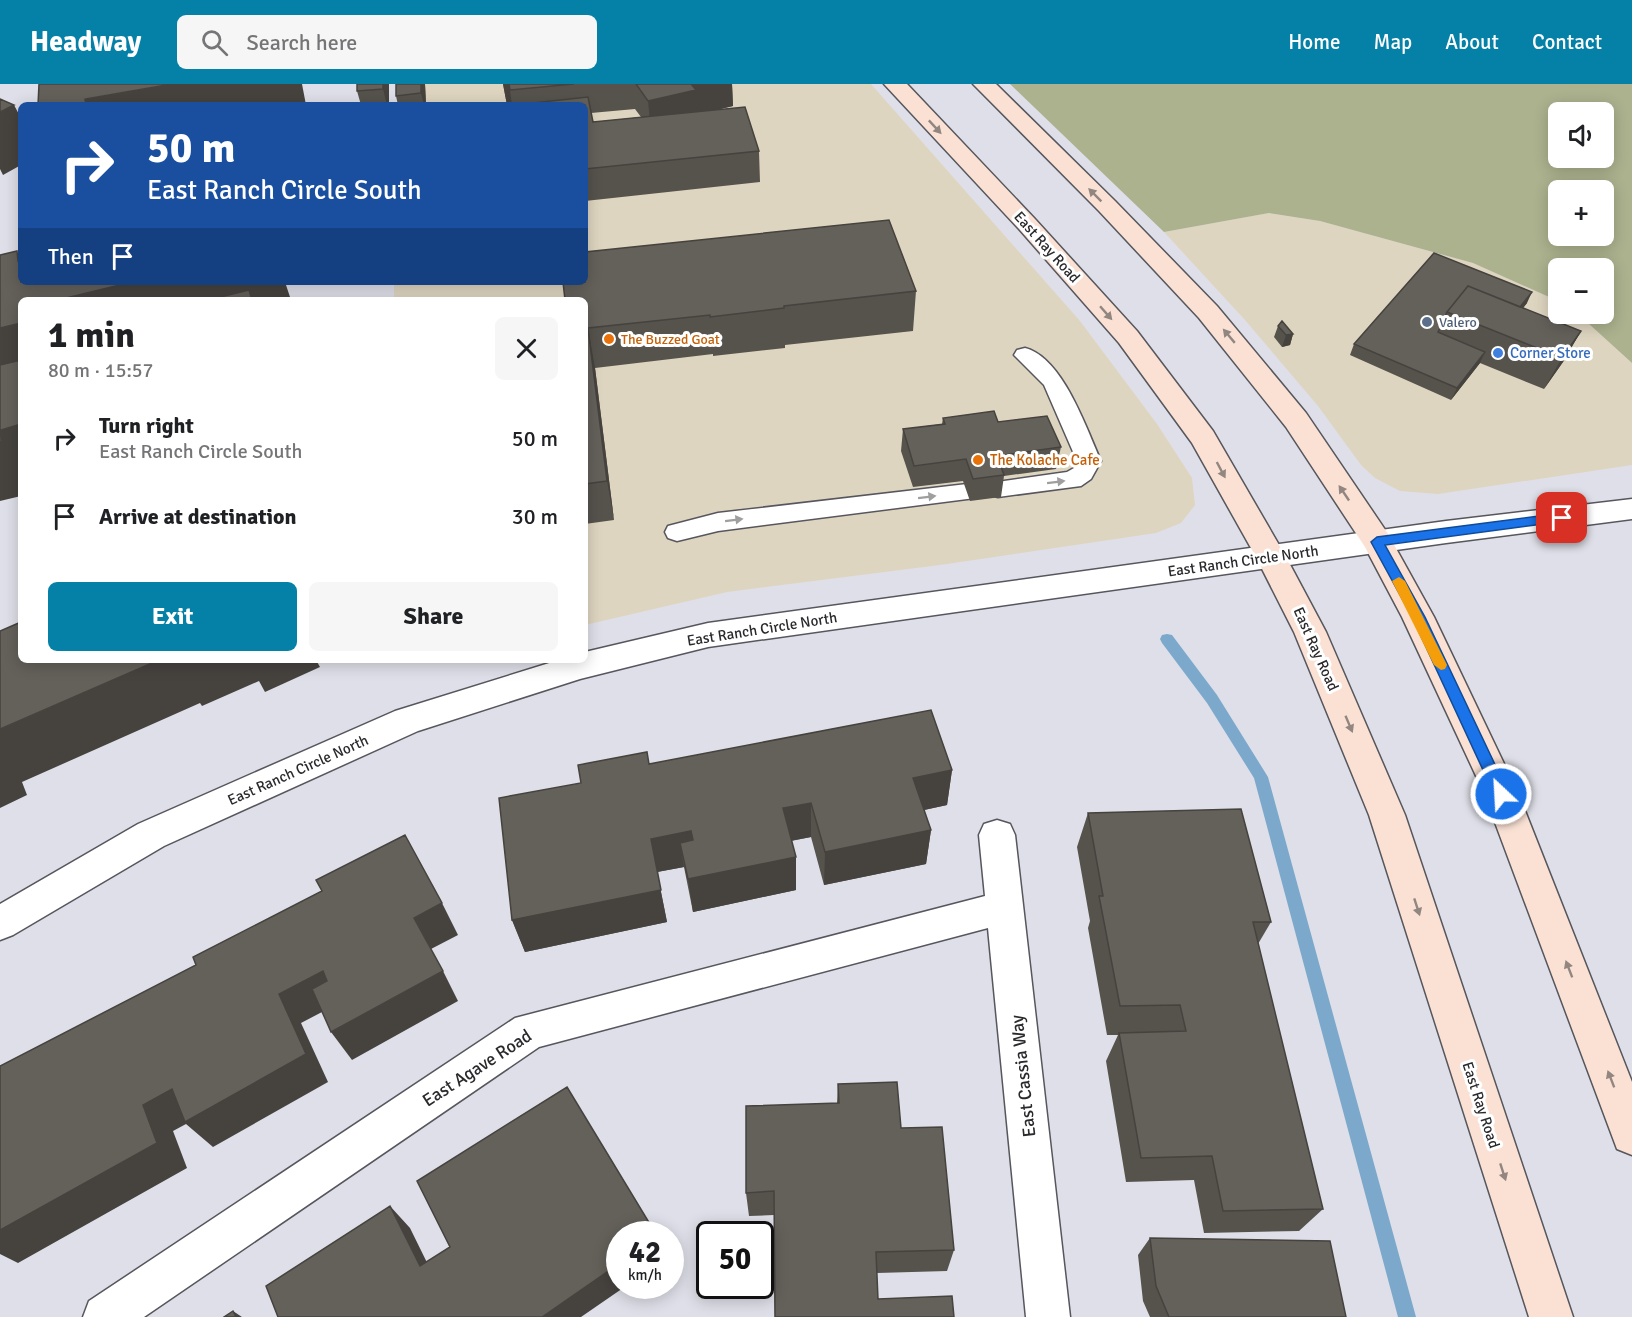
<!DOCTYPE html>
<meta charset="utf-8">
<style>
:root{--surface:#fff;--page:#f6f6f6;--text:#202124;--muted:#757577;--accent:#0581a7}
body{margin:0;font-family:Signika,sans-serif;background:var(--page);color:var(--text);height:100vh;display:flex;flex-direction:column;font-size:22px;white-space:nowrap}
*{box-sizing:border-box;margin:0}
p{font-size:20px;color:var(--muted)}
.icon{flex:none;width:33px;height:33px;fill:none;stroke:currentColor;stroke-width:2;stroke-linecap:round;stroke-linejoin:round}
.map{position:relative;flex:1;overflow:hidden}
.drawer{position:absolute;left:18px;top:213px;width:570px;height:366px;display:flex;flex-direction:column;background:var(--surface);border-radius:9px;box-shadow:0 3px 15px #0003}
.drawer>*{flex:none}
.hud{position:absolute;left:18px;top:18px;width:570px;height:183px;border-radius:9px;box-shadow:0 3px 15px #0003;background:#1a4fa0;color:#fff;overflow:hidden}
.tools{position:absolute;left:1548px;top:18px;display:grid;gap:12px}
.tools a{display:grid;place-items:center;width:66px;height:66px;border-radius:9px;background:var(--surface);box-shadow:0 3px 15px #0003;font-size:30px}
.speed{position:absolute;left:606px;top:1137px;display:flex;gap:12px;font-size:30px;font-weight:700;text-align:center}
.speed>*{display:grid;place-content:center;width:78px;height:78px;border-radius:50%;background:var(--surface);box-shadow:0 3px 15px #0003;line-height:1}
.speed small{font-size:15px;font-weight:400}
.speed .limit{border:3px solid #111;border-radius:9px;background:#fff;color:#111}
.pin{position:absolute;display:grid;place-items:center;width:51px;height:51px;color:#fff;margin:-26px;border-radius:12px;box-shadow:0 3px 9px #0006}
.me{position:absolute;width:66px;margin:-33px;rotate:335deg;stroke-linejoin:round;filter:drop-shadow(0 0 4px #0008)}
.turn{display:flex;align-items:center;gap:21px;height:126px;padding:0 30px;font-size:27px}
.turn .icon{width:78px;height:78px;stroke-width:2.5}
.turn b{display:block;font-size:42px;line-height:51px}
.then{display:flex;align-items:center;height:57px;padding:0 30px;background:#0003;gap:12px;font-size:22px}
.round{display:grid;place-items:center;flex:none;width:63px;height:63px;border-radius:9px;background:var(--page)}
.overview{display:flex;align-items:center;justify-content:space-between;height:102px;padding:0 30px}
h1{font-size:36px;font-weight:700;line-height:45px}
.cta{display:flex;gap:12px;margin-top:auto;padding:12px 30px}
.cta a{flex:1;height:69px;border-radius:9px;background:var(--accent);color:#fff;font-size:24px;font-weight:700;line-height:69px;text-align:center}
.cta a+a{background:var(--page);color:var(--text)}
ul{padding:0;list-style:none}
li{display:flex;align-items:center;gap:18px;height:78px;padding:0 30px}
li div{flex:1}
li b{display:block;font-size:22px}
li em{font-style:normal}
header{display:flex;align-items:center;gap:36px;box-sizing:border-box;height:84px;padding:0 30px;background:var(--accent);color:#fff}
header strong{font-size:28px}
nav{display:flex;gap:33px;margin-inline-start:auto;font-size:21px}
.search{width:420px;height:54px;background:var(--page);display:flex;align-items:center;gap:15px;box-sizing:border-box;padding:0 21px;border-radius:9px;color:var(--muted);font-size:22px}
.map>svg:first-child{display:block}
.commercial{fill:#ded5c0}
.green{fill:#acb28e;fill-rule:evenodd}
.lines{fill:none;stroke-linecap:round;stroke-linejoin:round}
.stream{fill:#7ca9cb;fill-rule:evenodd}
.service-casing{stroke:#56565d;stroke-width:3}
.minor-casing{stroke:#56565d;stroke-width:3}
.tertiary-casing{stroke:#56565d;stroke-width:3}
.secondary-casing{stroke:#56565d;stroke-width:3}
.service{fill:#fff;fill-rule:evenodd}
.minor{fill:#fff;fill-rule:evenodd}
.tertiary{fill:#fff;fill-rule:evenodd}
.secondary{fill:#fae1d4;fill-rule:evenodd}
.wall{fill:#56534d;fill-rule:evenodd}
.shaded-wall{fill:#46433f}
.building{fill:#64605a;stroke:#46433f;stroke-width:1.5}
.oneway{fill:#928680}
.oneway2{fill:#9f9fa0}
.route{fill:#1a73e8;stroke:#114b97;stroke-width:1.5}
.slow{fill:#f59e0b}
.service-dot{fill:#5c6f8a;stroke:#fff;stroke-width:2}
.food-dot{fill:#e8710a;stroke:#fff;stroke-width:2}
.shop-dot{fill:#3f7fe0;stroke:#fff;stroke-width:2}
.labels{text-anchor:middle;stroke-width:6;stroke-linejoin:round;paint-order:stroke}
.far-service-label{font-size:14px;fill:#4e5e75;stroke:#fff;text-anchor:start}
.far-food-label{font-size:14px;fill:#c56008;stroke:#fff;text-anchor:start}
.street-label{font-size:15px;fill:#2a2a2d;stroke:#fff}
.shop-label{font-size:15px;fill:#366cbe;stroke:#fff;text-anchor:start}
.food-label{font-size:15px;fill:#c56008;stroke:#fff;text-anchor:start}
.near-street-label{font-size:18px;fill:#2a2a2d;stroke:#fff}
</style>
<header>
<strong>Headway</strong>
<div class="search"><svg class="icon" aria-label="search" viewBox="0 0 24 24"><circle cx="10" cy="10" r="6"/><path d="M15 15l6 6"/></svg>Search here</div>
<nav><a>Home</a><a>Map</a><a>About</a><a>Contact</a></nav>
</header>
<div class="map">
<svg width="1632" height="1233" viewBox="0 0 1632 1233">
<rect width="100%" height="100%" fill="#dedfe8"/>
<path class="commercial" d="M397,0H871L1080,237L1157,340L1192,394L1195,421L1181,439L1156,449L940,481L727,508L585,541V216H394V198H585V21H397Z
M1269,129L1320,137L1473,179L1558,217V230H1578L1632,279V381L1438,410L1400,407L1375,394L1361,381L1318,322L1245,236L1164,148Z"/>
<path class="green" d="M1010,0H1632V279L1578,230H1604V184H1558V217L1473,179L1320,137L1269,129L1164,148ZM1558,28H1604V74H1558ZM1558,106H1604V152H1558Z"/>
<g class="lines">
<path class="stream" d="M1167,550L1172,551L1217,611L1268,693L1416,1233H1398L1254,694L1207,619L1162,559L1160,555L1162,551Z"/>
<defs>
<path id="service" d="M1025,264C1063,274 1086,344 1101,377L1091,395L1081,402L998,413L990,411L986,405L990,399L1067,388L1074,384L1077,377L1044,301L1014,271L1017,266Z
M967,400L975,402L979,408L975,414L718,447L677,457L668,454L665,448L668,442L718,429Z"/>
<path id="minor" d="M997,736L1010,740L1015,751L1070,1233H1026L988,844L539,963L144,1233H83L89,1217L515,934L985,812L979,751L984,740Z"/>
<path id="tertiary" d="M1632,415V435L1446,459L708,563L580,595L418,647L164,762L13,851L0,856V820L138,740L395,627L559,576H585V568L708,539L1446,437Z"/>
<path id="secondary" d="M884,0H907L1035,135L1137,247L1213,347L1286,473L1326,548L1405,731L1573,1233H1529L1369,731L1294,548L1256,473L1192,359L1119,259L1019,145Z
M973,0H996L1115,117L1217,222L1306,329L1388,450L1434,533L1518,709L1632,998V1071L1617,1065L1484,709L1402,533L1365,463L1286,343L1199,234L1099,127Z"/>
</defs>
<use href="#service" class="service-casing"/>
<use href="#minor" class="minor-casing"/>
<use href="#tertiary" class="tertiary-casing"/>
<use href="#secondary" class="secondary-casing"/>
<use href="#service" class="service"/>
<use href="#minor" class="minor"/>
<use href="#tertiary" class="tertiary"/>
<use href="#secondary" class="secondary"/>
</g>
<path class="wall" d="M357,0H389V21H361L357,7Z
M396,0H425L426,21H398L396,12Z
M503,0H732L733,22L721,25L759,67L760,98L585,117V21H507ZM635,25L641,33L593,38L591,29Z
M1434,169L1527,219L1523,224L1581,247L1563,278L1544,305L1480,279L1451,316L1350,271L1354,260Z
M916,207L913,247L785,261V264L713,272V270L595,284L614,436L585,440V216Z
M1278,242L1293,250L1290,261L1282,263L1274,253Z
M943,334L998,338L1061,363L1056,385L1004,392L1001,413L970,417L963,397L913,403L901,367L903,345L942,340Z
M649,680L952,686L947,721L924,726L931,746L926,780L824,801L811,753L791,757L796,806L693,828L684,783L657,788L667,838L525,868L512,836L581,699Z
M1088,729L1271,838L1258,860L1323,1125L1299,1147L1204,1149L1194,1096L1126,1098L1106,977L1118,951H1107L1088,844L1090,837L1077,763Z
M838,1000L901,1044L954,1166L947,1187L877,1189L775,1233L774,1131L749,1132L746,1109L837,1019Z
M1150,1154L1346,1233H1150L1143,1217L1138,1171Z"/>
<path class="shaded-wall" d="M172,0H302L306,21H86L85,15Z
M383,0H389V21H387L383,5Z
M421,0H425L426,21H424L421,9Z
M503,0H509L512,21H507Z
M695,0H732L733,22L698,30L651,48L648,17Z
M14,21L21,34V81L3,91L0,85V28Z
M132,198H285L291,216H58Z
M1532,208L1527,219L1502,250L1506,242Z
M21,239V298L0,292V244Z
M588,244L595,284L614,436L607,397Z
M1581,247L1563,278L1544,305L1562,274Z
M1293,250L1290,261L1282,263L1286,251Z
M1485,268L1480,279L1451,316L1457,304Z
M21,340V412L0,417V358L1,346Z
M159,576H316L320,583L265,608L259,597L202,622L200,619L22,698L27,711L0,724V645Z
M952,686L947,721L910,729L913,694Z
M811,719V753L784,758L783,724Z
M931,746L926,780L824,801L825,768Z
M691,747L696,780L680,759L684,783L657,788L667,838L525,868L512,836L651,755Z
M796,773V806L693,828L688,795Z
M442,819L458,851L431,865L414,834Z
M323,887L343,917L301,939L328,998L213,1063L186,1040L173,1047L187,1084L18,1179L0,1170V1146L143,1021L279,910Z
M443,887L458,917L352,976L331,948Z
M390,1122L410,1144L439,1203L420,1182Z
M620,1179V1202H626L581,1233H542Z
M233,1227L242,1233H236Z"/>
<path class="building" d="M39,0H172L85,15L86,21H38Z
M357,0H383V5L357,7Z
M396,0H421V9L396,12Z
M509,0H574L510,6Z
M636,0H695L692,1L696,6L648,17Z
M588,13L593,38L745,23L759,67L585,85V21H514Z
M0,15L14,21L0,28Z
M889,136L916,207L784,222V224L710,233V231L588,244L607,397L585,400V216H565L563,198H585V168Z
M17,167L18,177L21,176V198H132L58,216H21V239L0,244V171Z
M1434,169L1532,208L1520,223L1468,202L1447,228L1438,248L1485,268L1457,304L1354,260Z
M1468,202L1581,247L1562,274L1447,228Z
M249,206L252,216H208Z
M1282,237L1293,250L1286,251L1278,242Z
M21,276V340L1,346L2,358H0V281Z
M994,327L998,338L1047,332L1061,363L997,372L1004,391L973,395L966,375L914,382L903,345L945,340L943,334Z
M21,538V576H159L0,645V547Z
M931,626L952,686L913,694L931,746L825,768L811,719L783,724L796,773L688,795L680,759L693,756L691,747L651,755L661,806L512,836L499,714L581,699L578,681L647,668L649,680Z
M1241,725L1271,838H1253L1323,1125L1223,1127L1212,1072L1141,1074L1119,949L1186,947L1180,921L1120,922L1099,812H1103L1088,729Z
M405,751L442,819L414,834L443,887L331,948L312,905L327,897L323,887L279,910L306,970L185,1038L172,1005L143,1021L157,1059L0,1146V982L196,881L193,873L322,807L316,796Z
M897,998L901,1044L942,1043L954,1166L876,1168L878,1215L952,1212L954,1233H775L774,1107L746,1109V1022L839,1019L838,1000Z
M567,1003L656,1150H620V1179L542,1233H278L266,1202L390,1122L420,1182L450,1163L417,1097Z
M1150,1154L1330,1157L1346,1233H1169L1156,1202Z
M233,1227L236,1233H224Z"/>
<defs><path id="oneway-solid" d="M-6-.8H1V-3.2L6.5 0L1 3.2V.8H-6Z" transform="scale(1.5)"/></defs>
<g class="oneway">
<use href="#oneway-solid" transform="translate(935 43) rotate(47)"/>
<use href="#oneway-solid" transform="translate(1095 111) rotate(-135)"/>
<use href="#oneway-solid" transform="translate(1106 229) rotate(49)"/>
<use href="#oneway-solid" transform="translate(1229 252) rotate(-130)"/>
<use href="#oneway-solid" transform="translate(1221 386) rotate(62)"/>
<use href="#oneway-solid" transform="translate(1344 409) rotate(-124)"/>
<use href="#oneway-solid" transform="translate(1349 640) rotate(67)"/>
<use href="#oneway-solid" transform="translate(1417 823) rotate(72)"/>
<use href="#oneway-solid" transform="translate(1569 885) rotate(-111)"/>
<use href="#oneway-solid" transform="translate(1611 995) rotate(-111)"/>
<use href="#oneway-solid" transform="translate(1503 1088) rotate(72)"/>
</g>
<g class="oneway2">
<use href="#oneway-solid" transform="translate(1056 398) rotate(-7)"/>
<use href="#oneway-solid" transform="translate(927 413) rotate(-7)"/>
<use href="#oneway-solid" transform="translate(734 436) rotate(-7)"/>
</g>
<path class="route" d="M1562,429L1568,434L1566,437L1385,461L1425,533L1509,710L1506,714H1496L1412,533L1371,458L1377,453Z"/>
<path class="slow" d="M1399,493L1405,497L1447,581L1445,585L1441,586L1434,581L1392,497Z"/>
<circle class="service-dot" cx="1427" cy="238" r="6"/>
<g class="food-dot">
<circle cx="609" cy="255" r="6"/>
<circle cx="978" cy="376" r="6"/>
</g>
<circle class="shop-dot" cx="1498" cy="269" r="6"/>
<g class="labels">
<g class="far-service-label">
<text x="1439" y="243">Valero</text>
</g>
<g class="far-food-label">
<text x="621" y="260">The Buzzed Goat</text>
</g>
<g class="street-label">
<text transform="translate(1047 163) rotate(48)" y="5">East Ray Road</text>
<text transform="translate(1243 477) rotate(-8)" y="5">East Ranch Circle North</text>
<text transform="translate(762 545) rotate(-9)" y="5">East Ranch Circle North</text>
<text transform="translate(1316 565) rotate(66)" y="5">East Ray Road</text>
<text transform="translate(298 686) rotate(-24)" y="5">East Ranch Circle North</text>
<text transform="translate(1481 1021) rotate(72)" y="5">East Ray Road</text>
</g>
<g class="shop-label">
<text x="1510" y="274">Corner Store</text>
</g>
<g class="food-label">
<text x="990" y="381">The Kolache Cafe</text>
</g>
<g class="near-street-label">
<text transform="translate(477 984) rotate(-33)" y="6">East Agave Road</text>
<text transform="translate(1023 992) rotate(-96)" y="6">East Cassia Way</text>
</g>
</g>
</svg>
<div class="tools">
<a><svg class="icon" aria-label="sound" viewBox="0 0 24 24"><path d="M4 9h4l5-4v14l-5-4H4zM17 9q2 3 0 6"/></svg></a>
<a>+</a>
<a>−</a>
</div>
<div class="speed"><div>42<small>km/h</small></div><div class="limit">50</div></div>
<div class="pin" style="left:1562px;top:434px;background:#d93025"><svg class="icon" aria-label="arrive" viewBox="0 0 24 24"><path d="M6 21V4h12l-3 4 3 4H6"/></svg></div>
<svg class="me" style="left:1501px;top:710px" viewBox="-20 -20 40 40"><circle r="17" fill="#1a73e8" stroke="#fff" stroke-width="3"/><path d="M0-11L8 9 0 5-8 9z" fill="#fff"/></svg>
<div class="hud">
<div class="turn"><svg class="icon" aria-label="right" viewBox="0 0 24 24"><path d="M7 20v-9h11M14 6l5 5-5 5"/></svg><div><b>50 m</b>East Ranch Circle South</div></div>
<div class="then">Then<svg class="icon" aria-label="arrive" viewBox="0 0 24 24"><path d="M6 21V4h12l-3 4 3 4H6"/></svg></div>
</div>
<section class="drawer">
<div class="overview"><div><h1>1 min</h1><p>80 m · 15:57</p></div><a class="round"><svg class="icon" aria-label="close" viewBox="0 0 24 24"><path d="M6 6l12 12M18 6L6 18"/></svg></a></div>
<ul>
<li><svg class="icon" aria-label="right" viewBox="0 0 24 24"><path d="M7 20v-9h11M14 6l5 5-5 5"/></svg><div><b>Turn right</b><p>East Ranch Circle South</p></div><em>50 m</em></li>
<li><svg class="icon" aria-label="arrive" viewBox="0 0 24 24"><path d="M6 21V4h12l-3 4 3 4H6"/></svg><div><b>Arrive at destination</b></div><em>30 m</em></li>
</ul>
<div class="cta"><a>Exit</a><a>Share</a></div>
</section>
</div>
